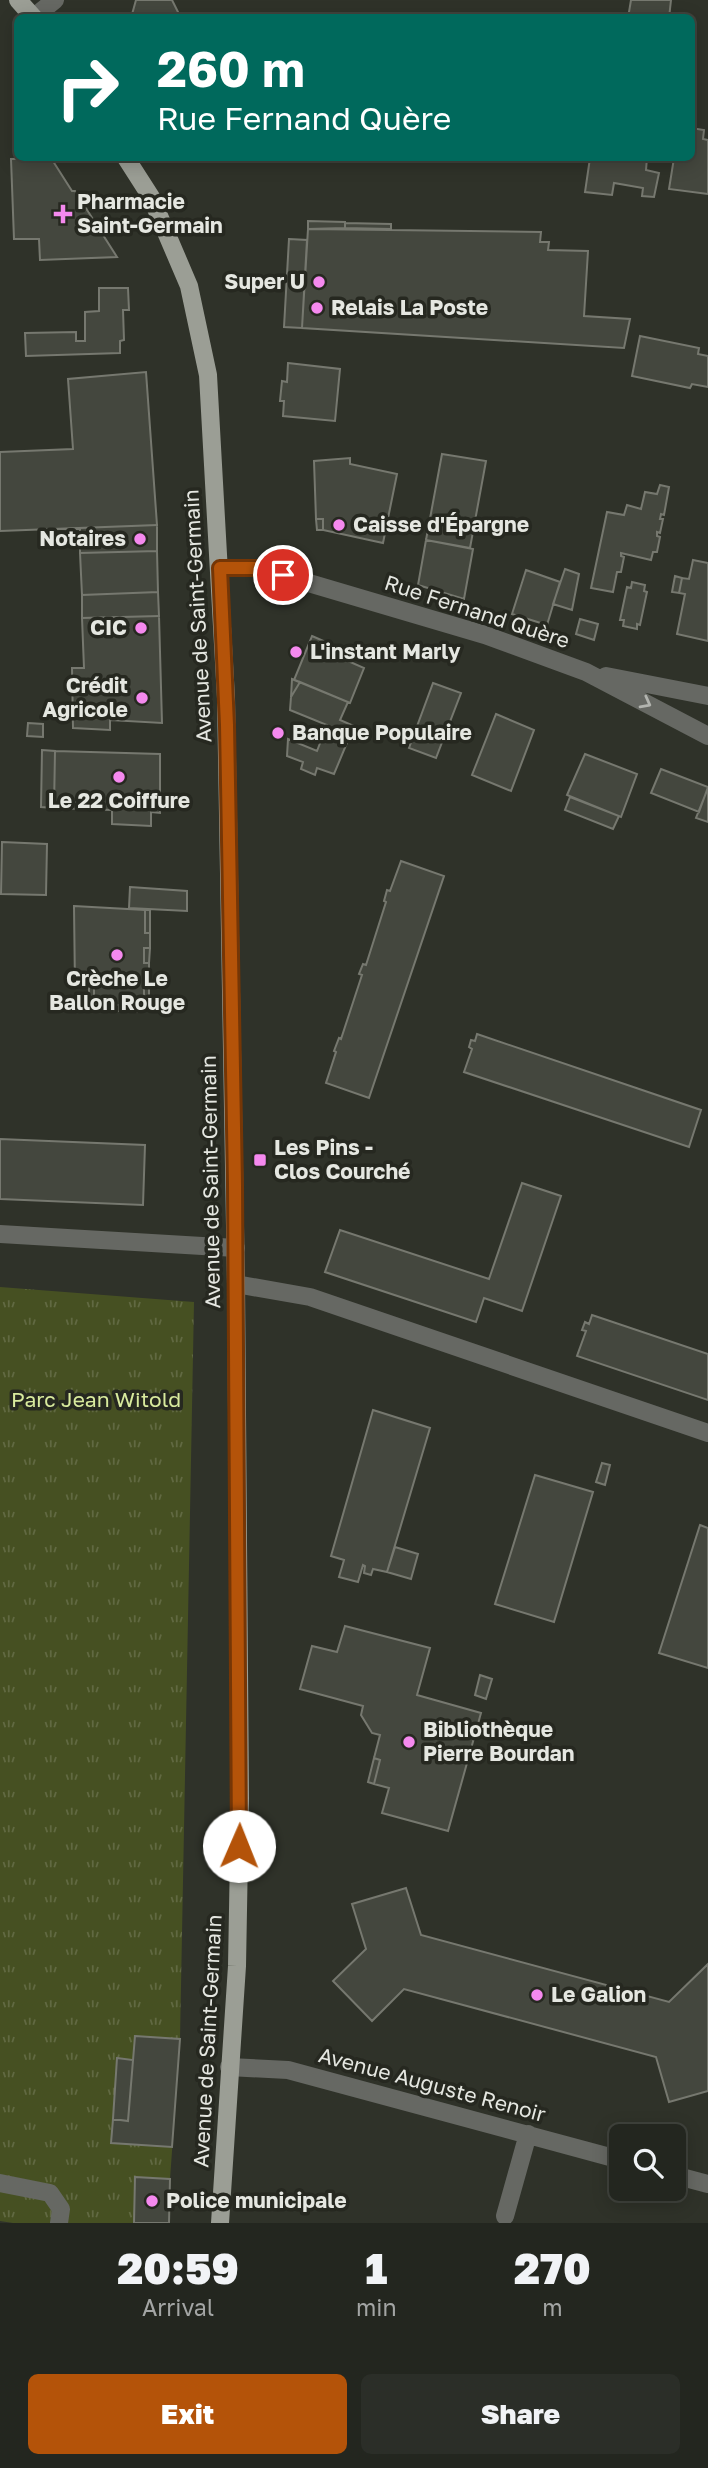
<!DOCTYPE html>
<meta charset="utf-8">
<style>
:root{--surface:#23261f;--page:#2b2e28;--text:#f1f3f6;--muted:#a3a5a4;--line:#40433d;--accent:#b45309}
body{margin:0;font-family:"Golos Text",sans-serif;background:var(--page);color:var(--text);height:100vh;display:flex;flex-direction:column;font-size:26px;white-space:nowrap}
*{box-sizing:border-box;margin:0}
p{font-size:23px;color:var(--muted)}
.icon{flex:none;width:38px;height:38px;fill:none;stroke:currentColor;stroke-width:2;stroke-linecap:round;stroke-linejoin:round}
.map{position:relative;height:2223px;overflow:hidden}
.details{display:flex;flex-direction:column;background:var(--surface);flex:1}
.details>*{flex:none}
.top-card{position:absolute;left:14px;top:14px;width:681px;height:147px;border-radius:10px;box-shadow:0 4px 18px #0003,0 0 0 2px var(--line);background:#00695c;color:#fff;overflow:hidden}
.tools{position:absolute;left:609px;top:2124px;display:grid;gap:14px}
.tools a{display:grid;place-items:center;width:77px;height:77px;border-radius:10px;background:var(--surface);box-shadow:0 4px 18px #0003,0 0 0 2px var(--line);font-size:35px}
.pin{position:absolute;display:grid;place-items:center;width:60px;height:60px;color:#fff;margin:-30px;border:4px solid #fff;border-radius:50%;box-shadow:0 2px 7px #0007}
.me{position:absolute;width:77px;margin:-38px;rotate:1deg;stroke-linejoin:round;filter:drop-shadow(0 0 5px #0008)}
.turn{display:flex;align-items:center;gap:24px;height:147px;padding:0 28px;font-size:32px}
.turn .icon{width:91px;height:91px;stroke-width:2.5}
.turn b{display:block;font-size:49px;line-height:60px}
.eta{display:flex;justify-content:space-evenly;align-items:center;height:119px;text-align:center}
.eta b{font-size:42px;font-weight:800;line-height:49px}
.action{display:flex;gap:14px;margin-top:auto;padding:14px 28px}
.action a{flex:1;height:80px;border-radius:10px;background:var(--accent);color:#fff;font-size:28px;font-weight:800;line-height:80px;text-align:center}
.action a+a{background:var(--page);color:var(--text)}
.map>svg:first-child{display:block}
.park{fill:url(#park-tufts)}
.building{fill:#44473e;stroke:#76786f;stroke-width:2}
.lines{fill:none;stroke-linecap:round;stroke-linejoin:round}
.minor{stroke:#666863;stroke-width:18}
.major{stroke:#9b9e95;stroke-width:18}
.oneway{stroke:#b2b4af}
.route-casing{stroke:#753606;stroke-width:18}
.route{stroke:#b45309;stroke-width:12}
.poi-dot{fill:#f589ee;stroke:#262820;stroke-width:2.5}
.labels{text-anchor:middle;stroke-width:7;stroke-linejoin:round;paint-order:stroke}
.poi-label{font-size:21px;font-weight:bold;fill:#e5e7e1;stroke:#262820;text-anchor:start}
.street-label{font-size:21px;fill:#e5e7e1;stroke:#262820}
.park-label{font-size:21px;fill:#d8ea9d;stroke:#262820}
</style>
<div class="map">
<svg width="708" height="2223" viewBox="0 0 708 2223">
<defs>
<pattern id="park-tufts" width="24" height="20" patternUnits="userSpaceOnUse" patternTransform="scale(1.75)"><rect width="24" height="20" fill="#465022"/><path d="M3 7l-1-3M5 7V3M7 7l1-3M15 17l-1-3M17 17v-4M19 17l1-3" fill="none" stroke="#616942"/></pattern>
</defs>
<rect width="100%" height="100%" fill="#2f3229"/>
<path class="park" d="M0,1287L194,1302L180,2039L170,2179L169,2223H13L0,2221Z"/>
<path class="building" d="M136,0H172L181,18H131Z
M631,0H671L669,18H628Z
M691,128L704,130L703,139L708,140V194L669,189L674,158H691Z
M51,158L72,191H75L117,257L40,260L39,239H14L11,159Z
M590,158H647L646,170L659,173L654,197L642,196L643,188L614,183L612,195L585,192Z
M308,221L345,222V228L308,229Z
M345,222V223L391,224V229L345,228Z
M308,229L541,232L540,242H549L548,250L588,251L584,316L630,319L624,348L302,328Z
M289,239L307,240L302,328L284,327Z
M99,288H128L129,310H123L124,340L120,341V353L26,356L25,333L76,332V341H85V312L99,311Z
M640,336L699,348L698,354L708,356V387L692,384L690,388L632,376Z
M288,363L340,369L335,421L283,416L284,401H280L282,381L287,382Z
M146,372L157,525L0,531V452L73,449L68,379Z
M442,454L486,461L470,548L426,540Z
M350,458V464L397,474L383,543L323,530V519H316L314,461Z
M660,485L669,487L664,515L661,514L660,519H663L660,533L657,532V536L660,537L657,552H653L651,560L621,553V556L624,557L621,572H617L613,592L591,588L607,512L624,515L627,505L641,509L645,492L657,494Z
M316,519H323V530H317Z
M157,525V551L80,553V528Z
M426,540L473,549L464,599L418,585Z
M157,551L158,592L82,595L80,553Z
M693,560L708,563V641L677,634L685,594L679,593L682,578L689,579Z
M565,569L579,574L572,610L553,604Z
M526,570L560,582L547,625L512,614Z
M675,576L682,578L679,593L672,592Z
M632,582L645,585L644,591L647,592L640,625L637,624V629L623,626L624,620H620L627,587L631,588Z
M158,592L159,616L82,618V595Z
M159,616L162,723L110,720V730L73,728L72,668H84L82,618Z
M580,619L598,624L594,640L576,634Z
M312,636L335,646L332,654L364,668L350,703L294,680Z
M292,679L300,682L291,697Z
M300,682L348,702L340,720L354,726L334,774L317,768L315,775L301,769L303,762L287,756L288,739L317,751L327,725L290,710L291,697Z
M433,683L461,693L436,758L409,748Z
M496,714L534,730L511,791L472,775Z
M28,723L43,724V737L27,736Z
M42,750L55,751L54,808L41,807Z
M55,751L160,754V813L151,812V826L112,824V810L54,808Z
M585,754L637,774L621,817L567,795Z
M661,769L708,787L699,812L651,793Z
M708,788V822L696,818Z
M570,797L619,816L613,829L565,810Z
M2,842L47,844L46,895L1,894Z
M401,861L444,876L369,1098L326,1083L336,1052L334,1051L339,1038L341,1039L362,975L359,974L363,964L366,965L386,902L384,901L387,890L390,891Z
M130,887L187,891V911L129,908Z
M74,906L145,910V933H150V948H144V963H149V978H144V1006L94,1004V987H75Z
M145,910H150V933H145Z
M144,948H150L149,963H144Z
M144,978H149V1007L144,1006Z
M89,987H94V1004L89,1003Z
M119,1005L140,1006V1012L119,1011Z
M477,1034L701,1110L689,1147L464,1072L472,1049L469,1047L471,1040L475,1041Z
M0,1139L145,1145L143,1205L0,1199Z
M522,1183L561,1196L522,1311L484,1298L476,1322L325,1272L340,1230L489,1279Z
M592,1315L708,1354V1400L577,1356L586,1331L582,1330L585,1322L589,1324Z
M373,1410L430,1428L387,1572L373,1569L371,1575L364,1573L365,1566L363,1565L358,1582L339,1577L344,1560L331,1556Z
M602,1463L610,1465L605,1485L596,1482Z
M535,1475L593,1492L554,1622L495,1604Z
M700,1525L708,1528V1668L659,1653Z
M395,1547L418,1554L411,1579L387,1572Z
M345,1626L430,1648L417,1695L481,1713L448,1831L382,1813L389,1788L374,1784L380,1760L374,1758L380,1735L372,1733L361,1715L363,1706L300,1689L312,1646L337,1652Z
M480,1675L492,1679L486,1699L475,1695Z
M374,1758L380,1760L374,1784L368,1782Z
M406,1888L421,1935L669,2002L708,1964V2091L669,2102L656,2057L404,1989L372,2021L333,1981L366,1949L352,1904Z
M135,2036L180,2039L172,2147L111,2143L113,2119L128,2121Z
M117,2058L133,2060L128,2121L113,2119Z
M135,2177L170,2179L169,2223H134Z"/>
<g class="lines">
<path class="minor" d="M34,17L55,0
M220,568H258L485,635L586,672L708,736
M606,676L708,696
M0,1234L236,1248
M236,1284L310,1297L708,1433
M229,2067L288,2070L621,2160
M674,2175L708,2184
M0,2183L50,2193L61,2209L59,2223
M505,2216L528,2134"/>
<path class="major" d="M18,0L34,18
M126,158L151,197L189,286L208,375L226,698L236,1284L240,1798L237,1966L220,2223"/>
</g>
<defs><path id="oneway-chevron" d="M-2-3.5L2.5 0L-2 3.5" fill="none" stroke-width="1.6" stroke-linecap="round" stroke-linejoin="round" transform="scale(1.75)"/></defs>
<use class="oneway" href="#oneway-chevron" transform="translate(646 703) rotate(28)"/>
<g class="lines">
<defs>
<path id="route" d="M239,1846L235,1185L227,725L220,568H258L283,575"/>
</defs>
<use href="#route" class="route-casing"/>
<use href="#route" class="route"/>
</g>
<g class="poi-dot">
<path d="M59.5 203.5h7v7h7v7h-7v7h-7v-7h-7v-7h7z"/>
<circle cx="319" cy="282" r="7"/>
<circle cx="317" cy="308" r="7"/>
<circle cx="339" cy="525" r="7"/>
<circle cx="140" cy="539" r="7"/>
<circle cx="141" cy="628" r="7"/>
<circle cx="296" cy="652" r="7"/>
<circle cx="142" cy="698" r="7"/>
<circle cx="278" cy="733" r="7"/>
<circle cx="119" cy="777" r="7"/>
<circle cx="117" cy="955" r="7"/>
<rect x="253" y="1153" width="14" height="14" rx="3.5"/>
<circle cx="409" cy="1742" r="7"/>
<circle cx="537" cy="1995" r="7"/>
<circle cx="152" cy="2201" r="7"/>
</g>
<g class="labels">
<g class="poi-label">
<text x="77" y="209">Pharmacie<tspan x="77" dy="24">Saint-Germain</tspan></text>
<text x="305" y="289" text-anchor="end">Super U</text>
<text x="331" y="315">Relais La Poste</text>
<text x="353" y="532">Caisse d'Épargne</text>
<text x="126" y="546" text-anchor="end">Notaires</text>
<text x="127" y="635" text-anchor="end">CIC</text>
<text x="310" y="659">L'instant Marly</text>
<text x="128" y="693" text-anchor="end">Crédit<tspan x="128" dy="24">Agricole</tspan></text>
<text x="292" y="740">Banque Populaire</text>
<text x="119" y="808" text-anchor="middle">Le 22 Coiffure</text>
<text x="117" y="986" text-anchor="middle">Crèche Le<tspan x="117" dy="24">Ballon Rouge</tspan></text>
<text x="274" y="1155">Les Pins -<tspan x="274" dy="24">Clos Courché</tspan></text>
<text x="423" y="1737">Bibliothèque<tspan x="423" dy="24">Pierre Bourdan</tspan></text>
<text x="551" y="2002">Le Galion</text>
<text x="166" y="2208">Police municipale</text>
</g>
<g class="street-label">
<text transform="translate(477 612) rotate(18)" y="7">Rue Fernand Quère</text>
<text transform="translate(198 616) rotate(-93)" y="7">Avenue de Saint-Germain</text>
<text transform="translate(211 1182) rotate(-91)" y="7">Avenue de Saint-Germain</text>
<text transform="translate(208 2041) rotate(-87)" y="7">Avenue de Saint-Germain</text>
<text transform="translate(432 2085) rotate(15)" y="7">Avenue Auguste Renoir</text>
</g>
<g class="park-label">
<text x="96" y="1407">Parc Jean Witold</text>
</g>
</g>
</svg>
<div class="tools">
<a><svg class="icon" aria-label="search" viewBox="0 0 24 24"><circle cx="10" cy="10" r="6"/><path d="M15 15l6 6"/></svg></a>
</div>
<div class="pin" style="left:283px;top:575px;background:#d93025"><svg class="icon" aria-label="arrive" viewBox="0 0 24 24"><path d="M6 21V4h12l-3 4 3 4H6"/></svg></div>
<svg class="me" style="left:239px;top:1846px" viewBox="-20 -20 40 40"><circle r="19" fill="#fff"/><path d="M0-13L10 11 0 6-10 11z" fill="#b45309"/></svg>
<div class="top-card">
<div class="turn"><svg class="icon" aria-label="right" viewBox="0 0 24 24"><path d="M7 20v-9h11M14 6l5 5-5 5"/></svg><div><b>260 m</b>Rue Fernand Quère</div></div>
</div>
</div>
<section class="details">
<div class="eta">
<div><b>20:59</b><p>Arrival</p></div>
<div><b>1</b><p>min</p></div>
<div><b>270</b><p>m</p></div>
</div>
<div class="action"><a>Exit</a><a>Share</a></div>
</section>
